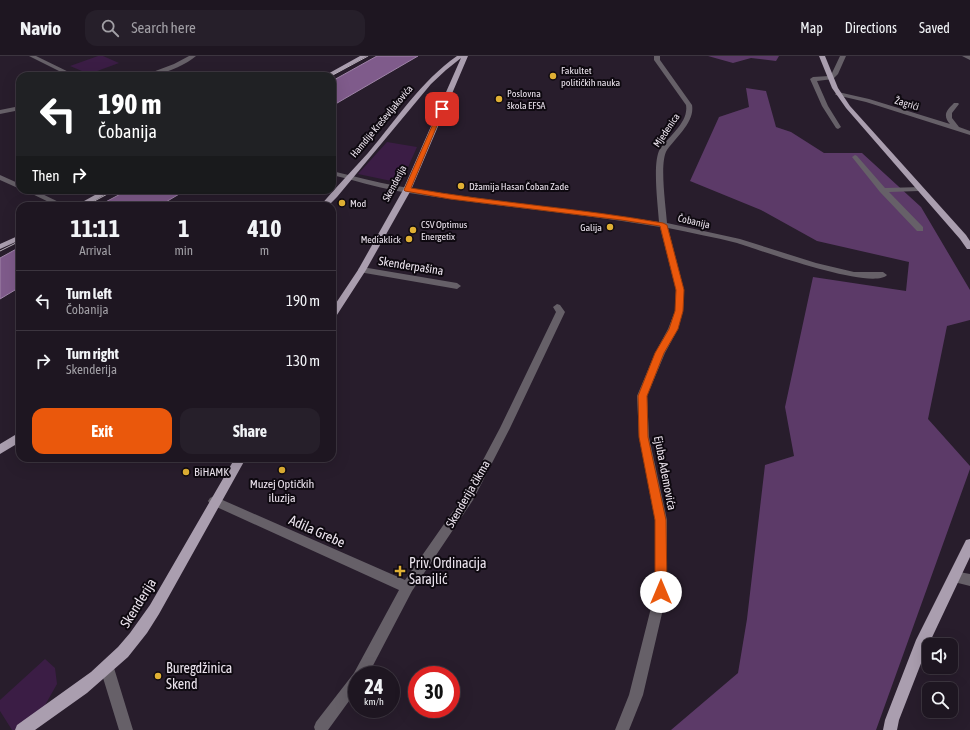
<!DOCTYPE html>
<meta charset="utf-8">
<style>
:root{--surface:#1e1621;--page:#261f2a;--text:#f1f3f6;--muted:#a19fa5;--line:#3c353f;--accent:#ea580c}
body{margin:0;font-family:"Asap Condensed",sans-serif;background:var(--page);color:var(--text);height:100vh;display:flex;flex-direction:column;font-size:15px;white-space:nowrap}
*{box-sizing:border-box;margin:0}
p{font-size:13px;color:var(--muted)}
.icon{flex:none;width:22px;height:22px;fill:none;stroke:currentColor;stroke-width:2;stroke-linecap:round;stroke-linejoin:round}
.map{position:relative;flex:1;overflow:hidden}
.details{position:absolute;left:16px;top:146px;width:320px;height:260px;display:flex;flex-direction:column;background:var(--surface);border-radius:12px;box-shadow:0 4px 16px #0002,0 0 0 1px var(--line)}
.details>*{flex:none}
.banner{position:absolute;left:16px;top:16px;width:320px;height:122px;border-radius:12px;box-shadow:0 4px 16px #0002,0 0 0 1px var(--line);background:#202124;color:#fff;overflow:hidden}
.tools{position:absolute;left:922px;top:582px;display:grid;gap:8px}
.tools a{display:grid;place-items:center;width:36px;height:36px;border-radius:8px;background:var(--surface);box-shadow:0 4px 16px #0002,0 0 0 1px var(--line);font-size:20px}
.speed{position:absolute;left:348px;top:610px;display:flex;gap:8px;font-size:20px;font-weight:700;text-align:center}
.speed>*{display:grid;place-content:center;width:52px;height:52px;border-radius:50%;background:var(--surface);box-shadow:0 4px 16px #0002,0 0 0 1px var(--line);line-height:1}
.speed small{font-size:10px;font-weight:400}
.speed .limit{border:6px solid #d22;background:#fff;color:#111}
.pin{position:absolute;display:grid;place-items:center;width:34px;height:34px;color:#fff;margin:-17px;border-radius:8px;box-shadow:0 2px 6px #0006}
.me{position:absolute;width:44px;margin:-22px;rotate:0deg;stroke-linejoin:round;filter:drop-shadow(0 0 3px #0008)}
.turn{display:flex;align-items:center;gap:14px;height:84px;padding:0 16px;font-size:18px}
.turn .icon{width:52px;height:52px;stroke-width:2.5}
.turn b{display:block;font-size:28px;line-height:34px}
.then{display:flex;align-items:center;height:38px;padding:0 16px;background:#0003;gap:8px;font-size:15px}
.eta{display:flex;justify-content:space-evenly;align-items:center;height:68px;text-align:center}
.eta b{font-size:24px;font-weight:700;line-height:28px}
.button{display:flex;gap:8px;margin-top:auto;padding:8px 16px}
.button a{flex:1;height:46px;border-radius:12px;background:var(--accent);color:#fff;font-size:16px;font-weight:700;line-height:46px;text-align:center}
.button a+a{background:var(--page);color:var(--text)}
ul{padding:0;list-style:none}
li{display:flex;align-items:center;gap:12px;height:60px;padding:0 16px;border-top:1px solid var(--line)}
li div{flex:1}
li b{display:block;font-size:15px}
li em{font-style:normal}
header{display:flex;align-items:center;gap:24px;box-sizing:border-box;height:56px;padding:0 20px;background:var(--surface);border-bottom:1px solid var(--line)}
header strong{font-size:19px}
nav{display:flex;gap:22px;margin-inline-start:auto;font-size:14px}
.search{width:280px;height:36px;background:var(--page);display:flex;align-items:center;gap:10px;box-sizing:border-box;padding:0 14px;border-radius:12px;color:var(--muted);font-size:15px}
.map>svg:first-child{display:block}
.green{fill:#3b1d45}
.forest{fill:#5c3a68}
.water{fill:#7f5b8b;stroke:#9f84a8}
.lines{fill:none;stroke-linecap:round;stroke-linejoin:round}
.minor{fill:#666068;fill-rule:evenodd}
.major{fill:#aa9eaf;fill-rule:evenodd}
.tram{stroke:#bcb3be;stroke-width:1}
.route{fill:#ea580c;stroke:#983908}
.poi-dot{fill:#e0b034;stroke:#0e0910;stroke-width:1.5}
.labels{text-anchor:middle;stroke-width:4;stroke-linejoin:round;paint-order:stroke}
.far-poi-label{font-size:10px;fill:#ebe3ed;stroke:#0e0910;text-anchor:start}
.far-street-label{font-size:10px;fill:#ebe3ed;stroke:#0e0910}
.street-label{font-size:12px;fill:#ebe3ed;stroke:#0e0910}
.poi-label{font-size:12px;fill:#ebe3ed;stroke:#0e0910;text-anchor:start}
.near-street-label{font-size:14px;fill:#ebe3ed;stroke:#0e0910}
.near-poi-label{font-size:14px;fill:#ebe3ed;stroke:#0e0910;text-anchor:start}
</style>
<header>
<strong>Navio</strong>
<div class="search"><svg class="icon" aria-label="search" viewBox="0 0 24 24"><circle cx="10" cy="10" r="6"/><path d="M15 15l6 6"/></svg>Search here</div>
<nav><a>Map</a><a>Directions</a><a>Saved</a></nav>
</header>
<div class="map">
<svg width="970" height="674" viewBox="0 0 970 674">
<rect width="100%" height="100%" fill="#281d2c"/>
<path class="green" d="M98,0H103L119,7L89,18L70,10Z
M387,86L417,91L401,127L358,118Z
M45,603L55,612L57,628L44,651L17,674H12L0,655V644Z"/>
<path class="forest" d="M708,0H779L776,5L751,2L733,7Z
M746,32L766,35L776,71L791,76L824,97H862L921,151L970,234V264L947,270L928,363L970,410V413L876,674H671L738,617L747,563L765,409L794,400L785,351L813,221L906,235L909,206L817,185L761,154L690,125L719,61L749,51Z"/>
<path class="water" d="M377,0H418L332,50V25Z
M128,134H186L159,150H98Z
M20,191V231L0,243V202Z"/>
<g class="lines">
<path class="minor" d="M29,0H36L77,20H69Z
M189,0H196C183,11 159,20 142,20L174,8Z
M654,0H660V4L692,49C695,66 676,81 667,94C659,106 666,151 667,167L740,183L816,207L854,216H883L887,219C872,235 760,194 737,187C714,181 691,177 668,172L684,234L683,255L678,273L665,297L647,340L649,381L667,464V536L643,639L629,674H615L629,639L655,536V464L639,381L637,340L655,297L668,273L675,255L676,234L660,171C572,156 484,150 397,135C375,131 354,124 332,119V115C354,120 375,126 397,130C484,145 572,152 659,166C658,149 652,106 660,93C669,80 689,66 686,49L654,4Z
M840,0H846L838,18L833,23L817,25L828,50L841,71L838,73L836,72L822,50L810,23L813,21L829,20L832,17Z
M962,0H970V4Z
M838,36L869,43L950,68C942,59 947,54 954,47H958L959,48L952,57V62L959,71L970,75V79L866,46L836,39L835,38Z
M20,50V54L0,58V54Z
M855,99L857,100L885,132L922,131V135H919L889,136L923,171V175H917L880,136L852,101Z
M0,119L20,128V133L0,124Z
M24,134H34L67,150H57Z
M362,211L457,227L461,230L457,233L359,216L358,214L359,212Z
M557,248L560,249L565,256L510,372L473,444L412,535L368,619H357V634L328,674H315L314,671L316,666L354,617L399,534L210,448L208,445L210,442L214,440L218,442L405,524L465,438L500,372L556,256L553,251Z
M954,515L970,518V530L950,525L948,521L950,517Z
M107,605L112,607L114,612L133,674H119L100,612L102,607Z"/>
<path class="major" d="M360,0H367L331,20H324Z
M457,0H468L411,134L366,214L335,262L332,263V253L358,214L403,134L461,2L446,14L431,28L337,141L328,150H320C335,132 352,115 368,97C396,64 421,25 457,0Z
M819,0H825L838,32L850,50L966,179L970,185V193H967L960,183L846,52L832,32Z
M104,134H113L85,150H75Z
M20,179V184L0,193V188Z
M20,376V386L0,398V388Z
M235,402H246L159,558L147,577L128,601L87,637L35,674H15L17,669L91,616L118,591L130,577L150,549Z
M970,483V501L927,592L899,664L897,674H883L885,664L916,584L966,484Z"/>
<path class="tram" d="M331,20L368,0
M85,150L115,134
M0,195L20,185"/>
</g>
<path class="route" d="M440,52L444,53L411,132C495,147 580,152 663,167L667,169L684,234L683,255L678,273L664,297L647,340L648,381L666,464L667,536L665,540L661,541L657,540L655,536V464L639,381L638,340L655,297L669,273L675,255L676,234L660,170L621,164L450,143L405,135L404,134Z"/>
<g class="poi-dot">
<circle cx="553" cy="20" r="4"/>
<circle cx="499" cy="43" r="4"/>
<circle cx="461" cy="130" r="4"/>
<circle cx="342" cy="147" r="4"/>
<circle cx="610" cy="171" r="4"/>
<circle cx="413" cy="174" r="4"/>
<circle cx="409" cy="183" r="4"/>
<circle cx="282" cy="414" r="4"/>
<circle cx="186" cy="416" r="4"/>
<path d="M398 509h4v4h4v4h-4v4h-4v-4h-4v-4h4z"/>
<circle cx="158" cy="620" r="4"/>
</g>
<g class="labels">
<g class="far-poi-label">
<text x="561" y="18">Fakultet<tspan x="561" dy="12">političkih nauka</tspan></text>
<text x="507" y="41">Poslovna<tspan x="507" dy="12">škola EFSA</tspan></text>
<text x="469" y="134">Džamija Hasan Čoban Zade</text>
<text x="350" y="151">Mod</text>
<text x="421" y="172">CSV Optimus<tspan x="421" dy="12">Energetix</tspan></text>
<text x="602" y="175" text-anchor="end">Galija</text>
<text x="401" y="187" text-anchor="end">Mediaklick</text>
</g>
<g class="far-street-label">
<text transform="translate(907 47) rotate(17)" y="4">Žagrići</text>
<text transform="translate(381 65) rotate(-50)" y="4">Hamdije Kreševljakovića</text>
<text transform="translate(666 74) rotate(-56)" y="4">Mjedenica</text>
<text transform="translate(394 127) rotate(-62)" y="4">Skenderija</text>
<text transform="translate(694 165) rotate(13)" y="4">Čobanija</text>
</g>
<g class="street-label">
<text transform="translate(411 210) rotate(9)" y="4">Skenderpašina</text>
<text transform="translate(665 417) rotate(79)" y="4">Ejuba Ademovića</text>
<text transform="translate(468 438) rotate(-60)" y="4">Skenderija čikma</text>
</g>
<g class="poi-label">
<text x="194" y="420">BiHAMK</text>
<text x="282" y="432" text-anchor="middle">Muzej Optičkih<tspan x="282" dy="14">iluzija</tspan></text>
</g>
<g class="near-street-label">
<text transform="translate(317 475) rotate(24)" y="5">Adila Grebe</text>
<text transform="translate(138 547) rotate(-58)" y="5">Skenderija</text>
</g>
<g class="near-poi-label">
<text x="409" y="512">Priv. Ordinacija<tspan x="409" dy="16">Sarajlić</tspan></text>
<text x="166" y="617">Buregdžinica<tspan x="166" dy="16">Skend</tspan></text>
</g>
</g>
</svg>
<div class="tools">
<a><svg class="icon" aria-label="sound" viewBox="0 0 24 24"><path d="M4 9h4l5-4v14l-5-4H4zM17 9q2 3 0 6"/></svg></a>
<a><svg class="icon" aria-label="search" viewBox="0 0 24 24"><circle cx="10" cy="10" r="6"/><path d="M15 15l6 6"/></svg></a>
</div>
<div class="speed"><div>24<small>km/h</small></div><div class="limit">30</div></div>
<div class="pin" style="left:442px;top:53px;background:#d93025"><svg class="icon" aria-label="arrive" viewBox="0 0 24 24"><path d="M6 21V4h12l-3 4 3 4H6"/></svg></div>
<svg class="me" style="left:661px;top:536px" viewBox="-20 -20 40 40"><circle r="19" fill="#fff"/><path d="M0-13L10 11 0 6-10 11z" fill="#ea580c"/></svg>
<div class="banner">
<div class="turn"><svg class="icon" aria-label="left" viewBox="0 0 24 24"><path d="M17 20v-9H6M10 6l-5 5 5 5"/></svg><div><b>190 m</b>Čobanija</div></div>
<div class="then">Then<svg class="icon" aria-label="right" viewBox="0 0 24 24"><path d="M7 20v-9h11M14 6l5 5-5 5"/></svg></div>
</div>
<section class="details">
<div class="eta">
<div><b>11:11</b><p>Arrival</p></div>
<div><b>1</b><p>min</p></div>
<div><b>410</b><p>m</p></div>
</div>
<ul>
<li><svg class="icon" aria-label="left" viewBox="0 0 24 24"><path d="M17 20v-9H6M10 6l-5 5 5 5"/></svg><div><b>Turn left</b><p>Čobanija</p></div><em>190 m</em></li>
<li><svg class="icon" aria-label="right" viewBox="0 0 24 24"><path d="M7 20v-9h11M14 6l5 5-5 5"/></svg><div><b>Turn right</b><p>Skenderija</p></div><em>130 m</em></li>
</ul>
<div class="button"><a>Exit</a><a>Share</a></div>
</section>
</div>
